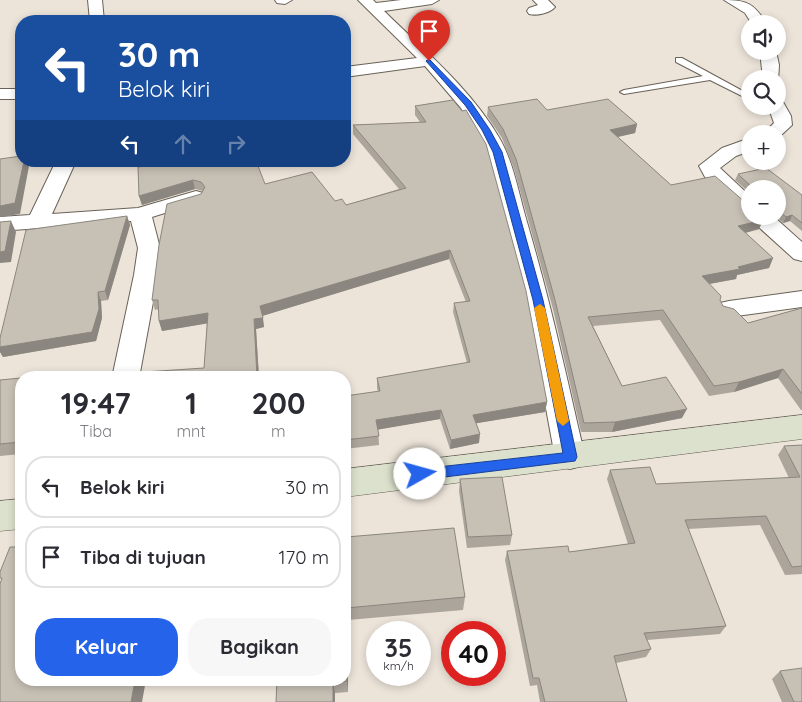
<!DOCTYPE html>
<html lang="id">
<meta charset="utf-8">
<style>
:root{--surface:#fff;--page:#f7f7f7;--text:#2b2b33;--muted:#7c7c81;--line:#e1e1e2;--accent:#2563eb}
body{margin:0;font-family:Quicksand,sans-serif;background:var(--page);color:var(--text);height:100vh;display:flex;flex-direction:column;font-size:19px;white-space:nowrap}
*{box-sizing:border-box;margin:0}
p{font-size:16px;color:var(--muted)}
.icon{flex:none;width:28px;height:28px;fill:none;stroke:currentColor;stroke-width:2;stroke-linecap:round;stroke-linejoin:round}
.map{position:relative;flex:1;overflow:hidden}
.panel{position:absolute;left:15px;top:371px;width:336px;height:315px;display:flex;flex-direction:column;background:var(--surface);border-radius:20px;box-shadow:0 2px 8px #0003}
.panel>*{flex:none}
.hud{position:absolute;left:15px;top:15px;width:336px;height:152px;border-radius:20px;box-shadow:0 2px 8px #0003;background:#1a4fa0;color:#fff;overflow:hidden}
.fabs{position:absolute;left:741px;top:15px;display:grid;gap:10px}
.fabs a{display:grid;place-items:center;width:45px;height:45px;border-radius:50%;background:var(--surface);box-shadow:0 2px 8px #0003;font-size:25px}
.speed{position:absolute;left:366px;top:621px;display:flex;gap:10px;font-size:25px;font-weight:700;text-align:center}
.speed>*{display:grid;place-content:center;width:65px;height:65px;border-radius:50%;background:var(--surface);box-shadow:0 2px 8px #0003;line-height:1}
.speed small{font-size:12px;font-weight:400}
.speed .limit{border:8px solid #d22;background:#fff;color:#111}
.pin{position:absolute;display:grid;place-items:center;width:42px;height:42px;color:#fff;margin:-51px -21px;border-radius:50% 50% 50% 0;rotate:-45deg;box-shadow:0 0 5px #0007}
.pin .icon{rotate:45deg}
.me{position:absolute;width:55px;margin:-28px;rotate:83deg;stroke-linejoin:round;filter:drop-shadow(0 0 4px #0008)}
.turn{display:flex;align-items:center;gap:18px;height:105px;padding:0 20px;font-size:22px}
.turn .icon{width:65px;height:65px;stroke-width:2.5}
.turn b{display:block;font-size:35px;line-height:42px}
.lanes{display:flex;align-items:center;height:48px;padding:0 20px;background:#0003;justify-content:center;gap:25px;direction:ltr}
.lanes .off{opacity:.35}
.eta{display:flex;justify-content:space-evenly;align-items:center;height:85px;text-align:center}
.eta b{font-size:30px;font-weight:700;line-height:35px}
.button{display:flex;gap:10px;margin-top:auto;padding:10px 20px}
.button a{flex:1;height:58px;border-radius:20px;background:var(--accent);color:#fff;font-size:20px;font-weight:700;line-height:58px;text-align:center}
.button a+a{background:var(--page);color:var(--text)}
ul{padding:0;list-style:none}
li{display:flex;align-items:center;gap:15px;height:62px;margin:0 10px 8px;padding:0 10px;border:2px solid var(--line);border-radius:20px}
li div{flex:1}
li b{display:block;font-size:19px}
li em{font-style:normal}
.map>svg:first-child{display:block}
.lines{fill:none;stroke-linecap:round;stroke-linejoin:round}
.lane-casing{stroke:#696258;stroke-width:2}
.street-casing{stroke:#696258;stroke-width:2}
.secondary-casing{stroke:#696258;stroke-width:1}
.lane{fill:#fff;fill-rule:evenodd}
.street{fill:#fff;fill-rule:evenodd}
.secondary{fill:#dbe1cc;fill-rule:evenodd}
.wall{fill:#aba59c}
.shaded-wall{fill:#8b867f}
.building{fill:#c7c0b5;stroke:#8b867f}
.route{fill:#2563eb;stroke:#184099}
.slow{fill:#f59e0b}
</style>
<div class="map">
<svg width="802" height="702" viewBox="0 0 802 702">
<rect width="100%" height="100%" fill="#ece4d9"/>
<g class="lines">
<defs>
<path id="lane" d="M676,58H682L750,95V100L710,80L624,94L620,92L624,90L703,76L676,62Z
M760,106H771L786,116L779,118Z"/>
<path id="street" d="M88,0H102L104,21H90Z
M275,0H292L285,4L277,3Z
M358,0H373L376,3L401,0H439L432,4L384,11C426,52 470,88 500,139C514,164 519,195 527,222C550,300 567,378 585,457L581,466L570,469L559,466L555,457L526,300L487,152L461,108L425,66L345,77V67L417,58Z
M533,0H548L555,7C550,13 537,16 529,14L527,11L529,8L538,5Z
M724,0C748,0 754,4 767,24H752L745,13Z
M760,51H776L779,65L778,82V79H763Z
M0,89H21V99H0Z
M778,101L783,102L791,116L792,125L778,138V134H763L774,123L768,106H778Z
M750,138V151L736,156L720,168L750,196V213L743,211L705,177L699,166L722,148Z
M56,161H76L52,214L138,208L196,191L203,193L206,197L203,201L152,217L160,248L158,275L139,378H112L134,275L138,248L131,221L0,231V217L30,215Z
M750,215L773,216L802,242V261L794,259L752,221Z
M802,291V307L729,317L720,315L717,309L720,303L729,301Z"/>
<path id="secondary" d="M802,415V439L345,497V469Z
M21,499V529L0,531V501Z"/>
</defs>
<use href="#lane" class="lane-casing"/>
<use href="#street" class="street-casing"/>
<use href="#secondary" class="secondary-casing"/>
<use href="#lane" class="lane"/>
<use href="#street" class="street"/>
<use href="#secondary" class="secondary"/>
</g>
<path class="wall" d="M453,100L547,402L545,412L476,423L479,443L450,449L440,419L378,429L379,445L345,449V396L378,392L377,388V378L467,363L453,312L454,303L466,302L449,259L262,316L264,327L256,329L259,378H144L204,368L207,323L162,331L159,321V309L155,310L152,300L203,191L195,189L142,205L139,196L138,167L265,184L346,205L399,189L353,134V125L420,122L415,115V106Z
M488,107L547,110L637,124L635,133L618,137L671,185L750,216L763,220L759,229L745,233L773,258L769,268L737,275L736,279L709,284L723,306L748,323L802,308V410H801L778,378L734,392L709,396L660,320L593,326L622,386L682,418L612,432H581L553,309L514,169L502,138L487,116Z
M738,174L802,195V231L790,221L783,223L776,216H778V189H750V193L735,180Z
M127,216L130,225L108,300L101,301L102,318L96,341L3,357L0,352V338Z
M21,378V454L0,456V380Z
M802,445V574L785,575L760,525L688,529L726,626L720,634L647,640L651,649L646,657L616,663L627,702H540L537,685L530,686L505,560L507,551L569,552L628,544L607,479L610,470L656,484L789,478L778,455L784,446Z
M460,479L512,535L510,545L467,548L459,491Z
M346,537L465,597L463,610L348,620V692L335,693L276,702Z
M780,671L802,702H782L772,679Z"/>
<path class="shaded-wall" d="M637,124L635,133L608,139L610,130Z
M24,161H27L29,166L20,214L0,217V206Z
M193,180L195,189L142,205L139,196Z
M792,215L790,221L783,223L786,217Z
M127,216L130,225L108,300L105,291Z
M763,220L759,229L734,236L738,226Z
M11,221L16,232L11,262L0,263V252Z
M450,250L449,259L262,316L260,306Z
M773,258L769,268L737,275L736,279L698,286L702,276Z
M98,292L101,301L102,318L96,341L3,357L0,352V347Z
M208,313L210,323L162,331L159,321Z
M263,318L264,327L256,329L259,378H257L254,319Z
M783,369L778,378L734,392L739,382Z
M547,402L545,412L472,424L473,415Z
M687,409L682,418L612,432L615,422Z
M441,410L440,419L376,430V420Z
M480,434L479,443L450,449L451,440Z
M346,608L348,620V692L347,681Z
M135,680H146L142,702H131Z
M333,682L335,693V702H333Z"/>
<path class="building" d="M537,99L547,110L608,99L637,124L610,130L671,185L715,176L746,203L750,204V216H759L763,220L738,226L773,258L738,267L740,269L702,276L721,296L720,300L723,306L734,309L748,323L802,308V394L783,369L739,382L714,386L663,310L588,317L622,386L666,377L687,409L615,422L584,423L555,300L516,159L503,129L488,107Z
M453,100L462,111L466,110L486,144L526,291L547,402L473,415L480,434L451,440L441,410L376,420L379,436L345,440V396L380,391L377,378L470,362L454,303L470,301L450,250L260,306L263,318L254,319L257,378H144V372L204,368L208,313L159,321L158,300H152L159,245L167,204L201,194L205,187L201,182L193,180L139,196L138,167L178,161H256L265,184L312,172L335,201L342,199L346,205L406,188L353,125L426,122L415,106Z
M21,156V161H24L15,203L0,206V159Z
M766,168L802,195V223L792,215L786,217L778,210V189H754L738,174Z
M127,216L105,291L98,292L99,309L92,332L0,347V338L26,230Z
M11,221L5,251L0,252V222Z
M78,374L77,378H32Z
M21,378V442L0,444V380Z
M802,445V566L792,567L766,516L685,520L726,626L644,633L651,649L614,656L627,702H545L539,678H533L507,551L568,546L569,552L635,543L610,470L650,467L656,484L800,477L784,446Z
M502,477L512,535L468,537L460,479Z
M454,528L465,597L346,608L347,681L333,682V702H276L277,680H345V535H346V537Z
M10,547H21V680H135L131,702H0V584L2,578H0V572Z
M802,668V702H794L780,671Z"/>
<path class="route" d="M429,59L471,102L490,130L502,152L543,300L577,457L575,461L420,480L415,478L413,474L415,471L420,469L563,453L533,300L493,152L482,130L465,105L426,61Z"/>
<path class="slow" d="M540,304L545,308L569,421L563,426L557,421L534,308Z"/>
</svg>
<div class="fabs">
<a><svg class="icon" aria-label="sound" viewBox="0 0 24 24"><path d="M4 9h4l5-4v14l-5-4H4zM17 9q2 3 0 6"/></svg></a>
<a><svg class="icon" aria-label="search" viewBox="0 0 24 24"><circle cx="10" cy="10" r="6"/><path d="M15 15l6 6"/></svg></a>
<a>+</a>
<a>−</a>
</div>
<div class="speed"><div>35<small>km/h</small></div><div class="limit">40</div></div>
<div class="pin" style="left:429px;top:61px;background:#d93025"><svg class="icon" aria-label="arrive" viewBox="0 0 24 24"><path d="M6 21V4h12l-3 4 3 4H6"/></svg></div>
<svg class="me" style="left:420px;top:474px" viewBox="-20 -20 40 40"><circle r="19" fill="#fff"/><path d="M0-13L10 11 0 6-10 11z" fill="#2563eb"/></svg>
<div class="hud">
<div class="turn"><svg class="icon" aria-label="left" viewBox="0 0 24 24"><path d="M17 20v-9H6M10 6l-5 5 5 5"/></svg><div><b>30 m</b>Belok kiri</div></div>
<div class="lanes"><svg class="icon" aria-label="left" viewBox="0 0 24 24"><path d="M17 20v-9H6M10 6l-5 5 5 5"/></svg><svg class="icon off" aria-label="ahead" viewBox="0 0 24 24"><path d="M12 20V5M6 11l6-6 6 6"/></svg><svg class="icon off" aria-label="right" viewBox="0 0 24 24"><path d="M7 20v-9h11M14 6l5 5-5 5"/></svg></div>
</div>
<section class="panel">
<div class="eta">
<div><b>19:47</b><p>Tiba</p></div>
<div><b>1</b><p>mnt</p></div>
<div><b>200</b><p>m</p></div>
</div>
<ul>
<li><svg class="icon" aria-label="left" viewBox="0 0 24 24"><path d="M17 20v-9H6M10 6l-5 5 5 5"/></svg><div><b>Belok kiri</b></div><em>30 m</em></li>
<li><svg class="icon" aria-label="arrive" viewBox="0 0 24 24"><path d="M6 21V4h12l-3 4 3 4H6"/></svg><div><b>Tiba di tujuan</b></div><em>170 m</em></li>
</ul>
<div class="button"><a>Keluar</a><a>Bagikan</a></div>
</section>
</div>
